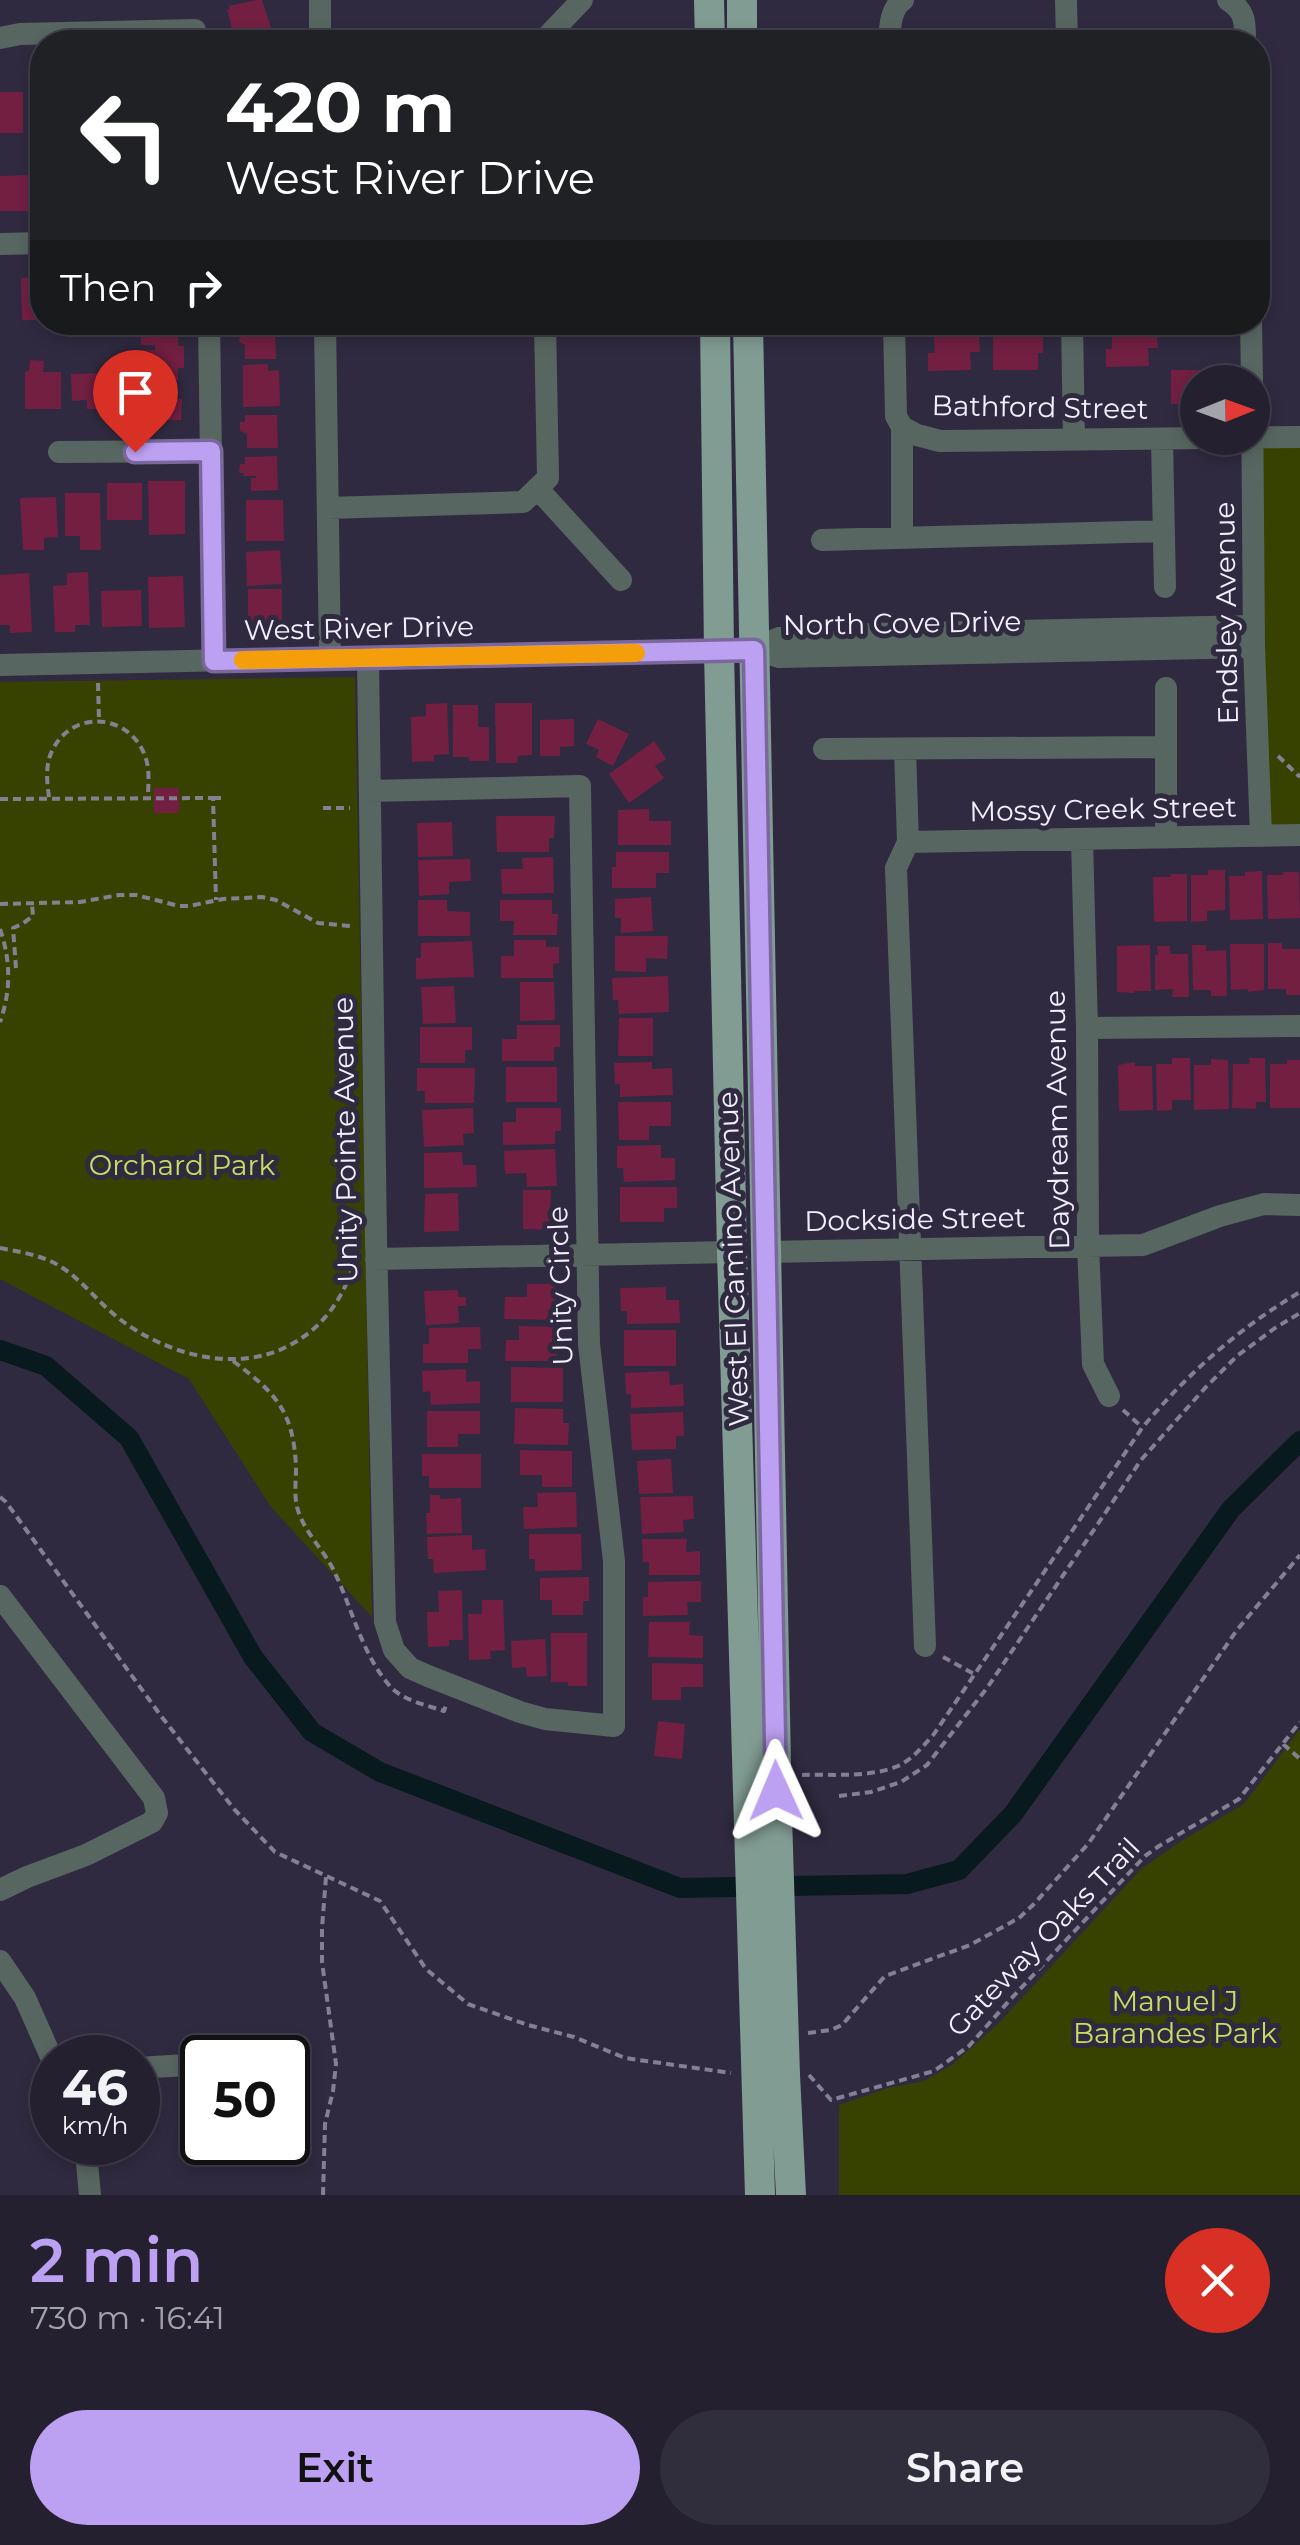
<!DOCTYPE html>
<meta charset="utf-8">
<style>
:root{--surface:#242030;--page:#302d3c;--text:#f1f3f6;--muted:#a3a3ab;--line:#413e4c;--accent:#bca0f2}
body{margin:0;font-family:Montserrat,sans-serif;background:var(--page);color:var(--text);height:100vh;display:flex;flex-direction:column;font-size:38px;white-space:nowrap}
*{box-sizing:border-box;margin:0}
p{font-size:32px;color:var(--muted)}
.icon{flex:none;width:55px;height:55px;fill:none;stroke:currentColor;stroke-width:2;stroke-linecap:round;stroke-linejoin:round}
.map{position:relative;height:2195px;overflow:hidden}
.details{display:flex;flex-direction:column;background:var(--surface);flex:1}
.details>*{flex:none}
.banner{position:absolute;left:30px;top:30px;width:1240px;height:305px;border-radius:40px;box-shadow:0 5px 15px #0003,0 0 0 2px var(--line);background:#202124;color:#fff;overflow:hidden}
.needle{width:65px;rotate:89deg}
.buttons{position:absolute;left:1180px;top:365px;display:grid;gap:20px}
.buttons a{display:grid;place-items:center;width:90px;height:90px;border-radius:50%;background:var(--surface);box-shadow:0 5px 15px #0003,0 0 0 2px var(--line);font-size:50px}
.speed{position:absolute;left:30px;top:2035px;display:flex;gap:20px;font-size:50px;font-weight:700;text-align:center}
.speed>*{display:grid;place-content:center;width:130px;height:130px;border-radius:50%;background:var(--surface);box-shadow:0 5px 15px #0003,0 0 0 2px var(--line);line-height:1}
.speed small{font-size:25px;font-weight:400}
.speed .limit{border:5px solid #111;border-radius:15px;background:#fff;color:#111}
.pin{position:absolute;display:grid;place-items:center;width:85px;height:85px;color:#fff;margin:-102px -42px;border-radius:50% 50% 50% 0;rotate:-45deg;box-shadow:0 0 10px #0007}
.pin .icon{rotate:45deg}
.me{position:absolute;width:110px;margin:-55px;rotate:359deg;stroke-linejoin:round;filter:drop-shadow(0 0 8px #0008)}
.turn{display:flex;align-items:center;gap:35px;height:210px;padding:0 30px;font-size:45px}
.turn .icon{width:130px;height:130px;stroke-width:2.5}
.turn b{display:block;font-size:70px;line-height:85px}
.then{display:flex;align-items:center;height:95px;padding:0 30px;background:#0003;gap:20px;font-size:38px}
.round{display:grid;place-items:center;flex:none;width:105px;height:105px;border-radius:52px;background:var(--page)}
.headline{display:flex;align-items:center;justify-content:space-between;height:170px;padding:0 30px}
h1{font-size:60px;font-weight:600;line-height:75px;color:var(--accent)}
.action{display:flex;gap:20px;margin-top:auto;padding:20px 30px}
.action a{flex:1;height:115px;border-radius:60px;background:var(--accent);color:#111;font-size:40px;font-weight:600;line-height:115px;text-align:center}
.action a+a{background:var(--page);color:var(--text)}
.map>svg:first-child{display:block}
.green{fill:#384200}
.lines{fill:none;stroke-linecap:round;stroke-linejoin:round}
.canal{stroke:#081a1d;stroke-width:20}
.building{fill:#721f42}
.path{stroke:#848093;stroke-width:4;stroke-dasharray:8 5;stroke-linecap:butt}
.minor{stroke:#586661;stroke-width:22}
.major{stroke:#819c92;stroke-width:30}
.route-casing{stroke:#7a689d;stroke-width:25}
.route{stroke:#bca0f2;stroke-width:18}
.slow{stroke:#f59e0b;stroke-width:18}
.labels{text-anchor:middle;stroke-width:10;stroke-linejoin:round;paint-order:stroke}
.street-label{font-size:28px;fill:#f3f0ff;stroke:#302a40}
.park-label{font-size:28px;fill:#c7de63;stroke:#302a40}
</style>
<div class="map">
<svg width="1300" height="2195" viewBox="0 0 1300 2195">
<rect width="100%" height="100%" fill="#302a40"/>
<path class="green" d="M1254,438L1300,439V835L1261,836Z
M355,677L372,1617L271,1507L189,1379L0,1279V682Z
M1300,1729V2195H839V2105L888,2088L924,2081L952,2065L997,2025L1141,1869L1183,1840L1244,1804Z"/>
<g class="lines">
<path class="canal" d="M0,1350L46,1366L129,1438L253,1657L312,1732L380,1772L680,1888L907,1884L959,1870L1013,1814L1231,1509L1300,1441"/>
</g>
<path class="building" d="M256,0H262L273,34L240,42L236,31L233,32L227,10L230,9L229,6Z
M1152,28V42H1105L1104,29Z
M974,31V42H927V32Z
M32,62H42V86L33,87Z
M0,92H23V133H0Z
M31,175L32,211H0V176Z
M42,277V320H22L21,278Z
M141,322H178V346H184V368H178V381H125V359L137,360V350H155V345H141Z
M935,322H979V331L935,332Z
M241,325H275L276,359H245V345L239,342Z
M1112,333H1157L1158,348H1148L1149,366L1106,367V349H1112Z
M979,336L980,352H970L971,370L928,371V353H935L934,337Z
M993,336H1043V353H1038V370H993Z
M30,360L44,361L43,372H61V409H25V372L29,371Z
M268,364V371L279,370L280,406L243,407V365Z
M1171,370H1216L1217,382H1198V404H1171Z
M105,373L106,409H87V400L72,401L71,374Z
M123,385H176V399H182L181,420L138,421L137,407H124Z
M245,415H277L278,448H247V434L240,431V422H245Z
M277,456L278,490L251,491V478H256V476H243L244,473H239L240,464H245V457Z
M148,481H185V534L149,535Z
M107,483H142V520H107Z
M65,493H100L101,550H80V536H65Z
M56,497L58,537L44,538V550H23L20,498Z
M246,500H283L284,541H246Z
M280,550L282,584L247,586L246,552Z
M88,572L90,625H75V632H55L53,586L67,585V573Z
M29,573L32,632L10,633V625H0V575Z
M183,576L185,627L149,628L148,577Z
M248,589H282V625H248Z
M141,590L142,626L102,627L101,591Z
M447,703L449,754L434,755V761L412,762L411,717L426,716V704Z
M495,703H532V755L518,756L517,763H496Z
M453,705H478V727H489V761H469V757H453Z
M574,719V746L560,747V756H540V720Z
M598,719L629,734L613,766L596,757L599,750L586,744Z
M654,741L666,759L655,766L664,778L629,803L609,774Z
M154,788H179V813H154Z
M649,809V821H671V845H618V810Z
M496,816H555L554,838H549V852H497Z
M452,822L453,856L418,857L417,823Z
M616,852H669V873H656V888H612V867H616Z
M553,857L554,893L502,894L501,869H523L522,858Z
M470,859L471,881L449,882V894L419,896L418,860Z
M1208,870H1225V910L1207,911V921L1191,922V875H1208Z
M1262,871L1263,919L1230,920L1229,876H1245V872Z
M1283,872H1299L1300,918L1268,919L1267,875H1283Z
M1170,874H1187V921L1154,922L1153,877H1171Z
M651,897L653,931L621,933V918H615V899Z
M418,900H447V911L470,912V936H418Z
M500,900H552V914H558L557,935H513L514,921H500Z
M615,936H668L667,959L646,958V972L615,971Z
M514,940H546V947H559V963L553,964V978H501V956H514Z
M472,941L474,977L416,979V958H421V943Z
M1268,943H1282V949H1300V995H1286V989H1268Z
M1230,944H1264V990L1248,992V989L1231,990Z
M1150,945L1151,991H1134V993L1117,992V946Z
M1192,945H1206V951L1226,950L1227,996H1211V990H1193Z
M1157,946H1170V954H1188L1189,997H1172L1173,989L1155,990V955H1158Z
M668,976L669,1012L619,1014L618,1000H613L612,978Z
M520,982H554L555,1020L520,1021Z
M454,986L456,1023L423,1024L421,987Z
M619,1018H653V1056H618Z
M517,1025H560V1047H554V1061H502V1039H517Z
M420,1027H472V1050H465V1063H420Z
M1172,1058H1190L1191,1100H1172V1110L1157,1111L1156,1064H1172Z
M1249,1058H1265L1266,1102H1256V1109L1232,1108L1233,1064H1250Z
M1211,1059L1228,1060L1229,1109L1194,1110V1065H1211Z
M1287,1060H1300V1108H1270V1064H1287Z
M652,1062V1069L672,1068L673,1095L620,1097V1084H615L614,1063Z
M1135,1062V1066H1152L1153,1110L1119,1111L1118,1065Z
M506,1067H557V1102H506Z
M417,1068H475L474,1103H425V1091H417Z
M618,1102H671V1126H649V1140H619Z
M473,1108L474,1133L463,1134L464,1145L424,1147L422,1110Z
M516,1108H561V1131H555V1144L503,1145V1122H516Z
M661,1145V1158H675V1180L624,1182L623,1168H617V1146Z
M555,1149L557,1186L527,1187L526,1173L505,1174L504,1151Z
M462,1152L463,1165H476L477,1187L424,1188V1153Z
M620,1187H677V1208H664V1222H620Z
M523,1190H551L550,1210H560V1230L523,1229Z
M458,1193L459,1231L424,1232L425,1194Z
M527,1284H557V1320L504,1319L505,1297H527Z
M666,1287V1300H679L680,1323L627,1324V1311H621L620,1288Z
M458,1290V1297H466V1306H458L459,1323L426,1325L424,1291Z
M519,1326L564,1327L563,1348H557V1361H505L506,1340H519Z
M480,1327L481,1349H468V1363H423V1344H429V1328Z
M624,1330H676V1366H624Z
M511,1367L563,1368V1402H511Z
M466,1369V1382L480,1381V1403L431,1405L430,1391L423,1392L422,1371Z
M669,1371L670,1385L683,1384L684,1406L631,1408V1394H626L625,1373Z
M515,1408L563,1409V1423H569L568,1445L514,1444Z
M427,1411H480V1434H458V1447H427Z
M683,1412L684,1436H676V1449L632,1450L630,1414Z
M520,1450L572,1451V1487H542V1475H520Z
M422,1454H481V1488H429V1476H422Z
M671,1459L673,1493L639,1494L637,1461Z
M576,1492L577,1527L524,1529L523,1507H538L537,1493Z
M430,1495H440V1499L461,1498L462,1533L427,1534L426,1513H430Z
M693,1496L694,1519L683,1520L684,1532L642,1534L640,1497Z
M529,1534H581L582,1570L535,1571V1559H529Z
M472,1535V1550L485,1549L486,1570L434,1573L433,1559H428L427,1537Z
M642,1539H687L686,1552L700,1551V1575H649V1562H643Z
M589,1577V1601H583V1615H552V1600H540V1578Z
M701,1581V1602H687L688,1615L643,1616V1597H648V1582Z
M462,1590L463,1640H449V1646L428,1647L427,1612H439L438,1591Z
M482,1600H503L505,1650L490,1651L491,1659L469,1660L468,1614H482Z
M649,1622H690L689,1635L703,1636V1658L648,1657Z
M551,1633H587V1686H568V1682H551Z
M545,1639L547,1676L527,1677L526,1667L512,1668L511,1641Z
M652,1663L703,1664V1687H681V1700H652Z
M658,1721L685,1724L682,1759L654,1756Z"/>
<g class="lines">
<path class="path" d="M98,683L99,721
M1278,756L1300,777
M49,797C47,782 45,765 52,751C72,708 132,713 146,759C150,771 148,785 148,798
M213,798H224
M0,799L213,798L216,900
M323,808H350
M0,904L80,902L119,895H136L179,906H189L223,899L262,897L276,900L318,923L350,926
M0,929C11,961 11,991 0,1022
M16,968L13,928L22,924L33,916L32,904
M0,1248C20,1252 41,1255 58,1265C82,1279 99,1304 121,1320C166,1354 234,1373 286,1347C323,1329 343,1299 355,1261
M233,1361C276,1393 294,1412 296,1468C296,1481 294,1494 297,1507C303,1530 321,1547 332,1567C352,1606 360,1651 389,1685C401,1700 426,1705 444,1711L446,1705
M1123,1410L1142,1427
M0,1497L6,1502L161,1716L234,1809L275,1852L380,1901L426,1969L468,2004L528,2025L574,2037L625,2058L731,2073
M943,1657L974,1674
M1283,1744L1300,1759
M802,1775C832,1774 869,1778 898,1766C913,1759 923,1746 934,1734L1142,1428C1187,1374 1239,1328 1300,1292
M839,1796L871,1792L901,1782L927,1765L987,1688L1141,1460L1205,1388L1237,1356L1275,1328L1300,1313
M808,2033L831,2030L842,2025L885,1976L970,1945L1019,1918L1034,1904L1088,1844L1237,1630L1300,1555
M809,2075L831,2100L934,2071L969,2046L1008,2002L1145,1856L1159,1846L1239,1799L1300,1722
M323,2195L325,2124L333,2091L336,2064L322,1962V1928L326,1877"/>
<path class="minor" d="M320,0V42
M1066,0L1067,42
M1228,0C1246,11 1245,23 1245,42
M0,38L20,34L195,30L196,42
M542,42L582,0
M889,42C890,28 890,9 903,0
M0,244L42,243
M209,322L214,661
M325,322L330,659
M894,322L896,416L902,427V538
M1072,322L1074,439
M1251,322L1252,382
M1252,388L1254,647L1261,836
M902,427L917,435L940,441L1300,437
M1162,439L1165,587
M59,452L211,451
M537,488L621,580
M328,508L523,502L548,478L545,322
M822,540L1164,531
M754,649L779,638L873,634L1254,626
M368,658L376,1240L385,1622L394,1650L410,1668L428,1676L520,1712L545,1719L614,1726V1561L589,1344L580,786L370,791
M0,665L754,649L779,657L1254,647
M1166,688V838
M824,749L1166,747
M905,749L908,842L896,868L925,1646
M1082,840L1087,1028L1088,1245L1093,1364L1109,1396
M908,842L1300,835
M1087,1028L1300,1026
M765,1252L1143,1245L1220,1216L1264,1204L1300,1205
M376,1259L732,1252
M0,1596L154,1798L157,1813L152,1822L86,1855L27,1877L0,1890
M0,1961L25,1998L52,2059
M288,2064H299
M138,2068L202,2064
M85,2142L90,2195"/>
<path class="major" d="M709,0L710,42
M742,0V42
M715,322L719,651L732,1252L760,2195
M748,322L777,1816L785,2075L791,2195"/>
</g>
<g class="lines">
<defs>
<path id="route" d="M135,452L211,451L214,661L754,650L776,1791"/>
</defs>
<use href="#route" class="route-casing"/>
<use href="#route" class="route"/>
<path class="slow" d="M243,660L636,653"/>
</g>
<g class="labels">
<g class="street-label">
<text transform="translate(1040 407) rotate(1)" y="10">Bathford Street</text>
<text transform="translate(1226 613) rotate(-91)" y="10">Endsley Avenue</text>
<text transform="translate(902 623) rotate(-1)" y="10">North Cove Drive</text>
<text transform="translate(359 628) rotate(-1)" y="10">West River Drive</text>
<text transform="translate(1103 809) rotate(-1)" y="10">Mossy Creek Street</text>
<text transform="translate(1057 1120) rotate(-91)" y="10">Daydream Avenue</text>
<text transform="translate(345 1140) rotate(-91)" y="10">Unity Pointe Avenue</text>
<text transform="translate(915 1219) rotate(-1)" y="10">Dockside Street</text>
<text transform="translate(733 1259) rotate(-92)" y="10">West El Camino Avenue</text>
<text transform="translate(560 1286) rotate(-92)" y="10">Unity Circle</text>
<text transform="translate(1043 1937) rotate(-46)" y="10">Gateway Oaks Trail</text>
</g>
<g class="park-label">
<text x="182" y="1175">Orchard Park</text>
<text x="1175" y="2011">Manuel J<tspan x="1175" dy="32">Barandes Park</tspan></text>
</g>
</g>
</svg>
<div class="buttons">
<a><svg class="needle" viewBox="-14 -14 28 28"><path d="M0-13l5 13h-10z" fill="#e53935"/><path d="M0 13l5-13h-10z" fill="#a3a3ab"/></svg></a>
</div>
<div class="speed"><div>46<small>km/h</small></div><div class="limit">50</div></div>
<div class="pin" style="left:135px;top:452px;background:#d93025"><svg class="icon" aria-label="arrive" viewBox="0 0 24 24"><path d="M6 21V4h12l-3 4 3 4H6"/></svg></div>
<svg class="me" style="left:776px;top:1791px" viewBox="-20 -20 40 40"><path d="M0-17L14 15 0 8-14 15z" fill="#bca0f2" stroke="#fff" stroke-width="4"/></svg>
<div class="banner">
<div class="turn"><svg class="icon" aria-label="left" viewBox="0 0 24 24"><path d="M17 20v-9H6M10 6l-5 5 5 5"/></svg><div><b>420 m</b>West River Drive</div></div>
<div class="then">Then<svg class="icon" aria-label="right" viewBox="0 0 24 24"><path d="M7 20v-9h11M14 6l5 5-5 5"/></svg></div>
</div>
</div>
<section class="details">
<div class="headline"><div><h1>2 min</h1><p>730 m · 16:41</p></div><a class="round" style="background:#d93025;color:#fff"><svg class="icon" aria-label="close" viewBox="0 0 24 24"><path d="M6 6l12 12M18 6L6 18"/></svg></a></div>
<div class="action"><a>Exit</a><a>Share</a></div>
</section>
